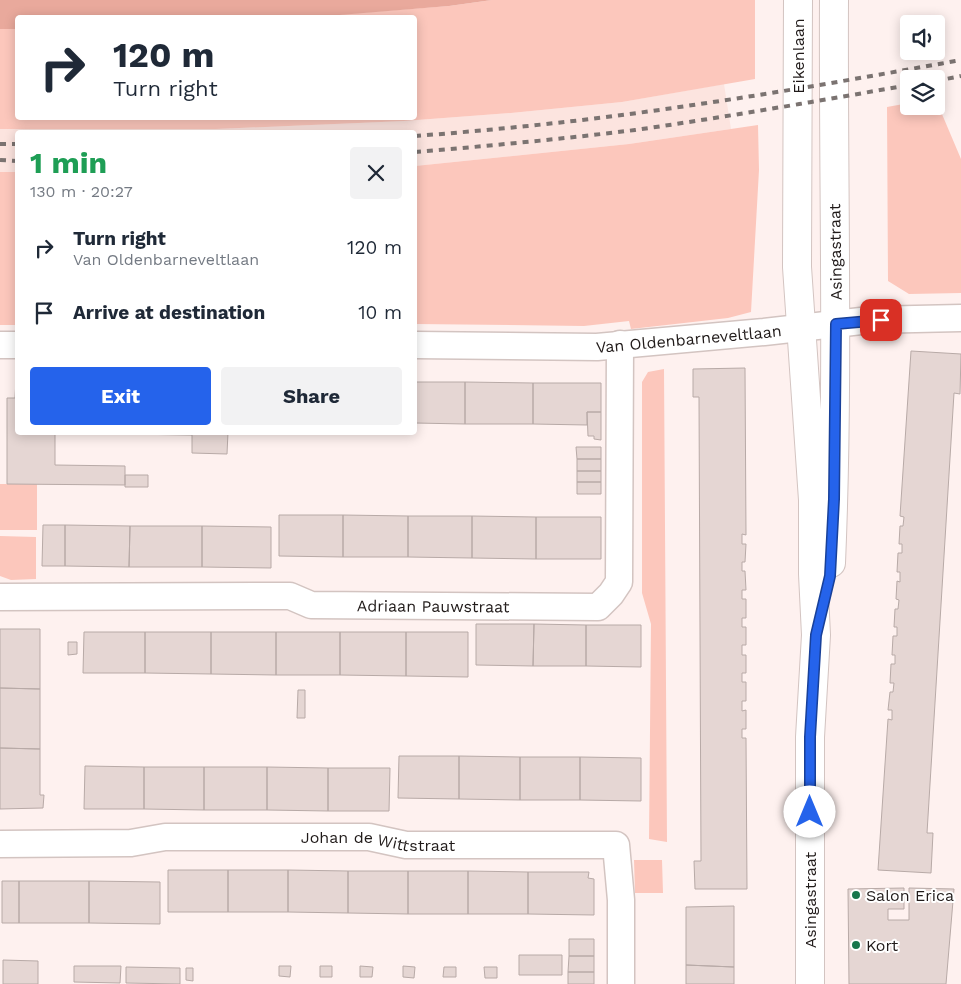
<!DOCTYPE html>
<meta charset="utf-8">
<style>
:root{--surface:#fff;--page:#f2f2f3;--text:#1f2937;--muted:#747a83;--accent:#2563eb}
body{margin:0;font-family:"Work Sans",sans-serif;background:var(--page);color:var(--text);height:100vh;display:flex;flex-direction:column;font-size:19px;white-space:nowrap}
*{box-sizing:border-box;margin:0}
p{font-size:16px;color:var(--muted)}
.icon{flex:none;width:28px;height:28px;fill:none;stroke:currentColor;stroke-width:2;stroke-linecap:round;stroke-linejoin:round}
.map{position:relative;flex:1;overflow:hidden}
.sheet{position:absolute;left:15px;top:130px;width:402px;height:305px;display:flex;flex-direction:column;background:var(--surface);border-radius:5px;box-shadow:0 2px 12px #0003}
.sheet>*{flex:none}
.top-card{position:absolute;left:15px;top:15px;width:402px;height:105px;border-radius:5px;box-shadow:0 2px 12px #0003;background:#fff;color:var(--text);overflow:hidden}
.fabs{position:absolute;left:900px;top:15px;display:grid;gap:10px}
.fabs a{display:grid;place-items:center;width:45px;height:45px;border-radius:5px;background:var(--surface);box-shadow:0 2px 12px #0003;font-size:25px}
.pin{position:absolute;display:grid;place-items:center;width:42px;height:42px;color:#fff;margin:-21px;border-radius:10px;box-shadow:0 2px 8px #0006}
.me{position:absolute;width:55px;margin:-28px;rotate:0deg;stroke-linejoin:round;filter:drop-shadow(0 0 4px #0008)}
.turn{display:flex;align-items:center;gap:18px;height:105px;padding:0 15px;font-size:22px}
.turn .icon{width:65px;height:65px;stroke-width:2.5}
.turn b{display:block;font-size:35px;line-height:42px}
.round{display:grid;place-items:center;flex:none;width:52px;height:52px;border-radius:5px;background:var(--page)}
.summary{display:flex;align-items:center;justify-content:space-between;height:85px;padding:0 15px}
h1{font-size:30px;font-weight:700;line-height:38px;color:#1e9e55}
.action{display:flex;gap:10px;margin-top:auto;padding:10px 15px}
.action a{flex:1;height:58px;border-radius:5px;background:var(--accent);color:#fff;font-size:20px;font-weight:700;line-height:58px;text-align:center}
.action a+a{background:var(--page);color:var(--text)}
ul{padding:0;list-style:none}
li{display:flex;align-items:center;gap:15px;height:65px;padding:0 15px}
li div{flex:1}
li b{display:block;font-size:19px}
li em{font-style:normal}
.map>svg:first-child{display:block}
.built{fill:#fce4df}
.green{fill:#fcc7bc}
.water{fill:#e9a99c}
.building{fill:#e5d6d3;stroke:#b8aaa7}
.lines{fill:none;stroke-linecap:round;stroke-linejoin:round}
.minor-casing{stroke:#d3c4c1;stroke-width:29}
.secondary-casing{stroke:#d3c4c1;stroke-width:30}
.minor{stroke:#fff;stroke-width:26}
.secondary{stroke:#fff;stroke-width:28}
.rail{stroke:#7b7371;stroke-width:4;stroke-dasharray:6 6;stroke-linecap:butt}
.route-casing{stroke:#184099;stroke-width:12}
.route{stroke:#2563eb;stroke-width:9}
.poi-dot{fill:#17764c;stroke:#fff;stroke-width:2}
.labels{text-anchor:middle;stroke-width:4;stroke-linejoin:round;paint-order:stroke}
.street-label{font-size:16px;fill:#201a19;stroke:#fff}
.poi-label{font-size:16px;fill:#201a19;stroke:#fff;text-anchor:start}
</style>
<div class="map">
<svg width="961" height="984" viewBox="0 0 961 984">
<rect width="100%" height="100%" fill="#fef1ef"/>
<path class="built" d="M724,84L731,129L629,144L415,166V132H18L17,172H0V129H216L404,121L511,113L622,102Z"/>
<path class="green" d="M492,0H755V79L622,102L511,113L404,121L216,129H0V29H17L18,118H415V18L303,17L449,6Z
M936,100L961,159V293L909,294L888,281L887,107L909,103V106H936Z
M758,125L759,170L751,312L728,318L631,329L629,321L584,326L415,324V166L629,144Z
M0,172H17V325H0Z
M664,369L667,842L649,839L651,624L642,593V382L648,372Z
M0,484H37V530H0Z
M0,536L36,537V579L11,580L0,576Z
M634,860H662L663,893H635Z"/>
<path class="water" d="M0,0H492L449,6L303,18H18L17,29H0Z"/>
<path class="building" d="M911,351L961,354L960,394L954,393L927,833H933L931,873L878,870L888,719L892,720V710H888L890,692H893L894,683H890L891,664H895V655H892L893,636H897V627H894L895,609H898L899,600L896,599L897,581L900,582V572H897L898,553H902V544H899L900,526H903L904,517L900,516Z
M745,368L746,535L742,534V544H746L745,562H742V571H745L746,590H742V599H746V618H742V627H746V645H742V655H746V673H742V682H746V701H742V711L746,710V729H742V738H746L747,889H695L694,861H701L699,397H693V369Z
M16,380H18V432H228L227,454L192,453V435L55,433V465L125,466V485L7,484V398H15Z
M415,382H465V424L415,423Z
M465,382L533,383V424H465Z
M533,383H601V412H587V425L533,424Z
M587,412H601V440L594,439V436H588Z
M576,447H601V459H577Z
M577,459H601V471H577Z
M577,471H601V482H577Z
M125,475H148V487H125Z
M577,482H601V494H577Z
M279,515H343V557L279,556Z
M343,515L408,516V557H343Z
M408,516H472V558L408,557Z
M472,516L536,517V559L472,558Z
M536,517H601V559H536Z
M43,525H65V566H42Z
M65,525L130,526L129,567L65,566Z
M130,526H202V567H129Z
M202,526L271,527V568L202,567Z
M476,624H534L533,666L476,665Z
M534,624L586,625V666H533Z
M586,625H641V667L586,666Z
M0,629H40V689L0,688Z
M84,632H145V673H83Z
M145,632H211V674L145,673Z
M211,632H276V675L211,674Z
M276,632H340V675H276Z
M340,632H406V676L340,675Z
M406,632H468V677L406,676Z
M68,642H77V654L68,655Z
M0,688L40,689V749L0,748Z
M298,690H305V718H297Z
M0,748L40,749V795H44L43,808L0,809Z
M399,756H459V799L398,798Z
M459,756L520,757V800L459,799Z
M520,757H580V800H520Z
M580,757L641,758V801L580,800Z
M85,766L144,767V809H84Z
M144,767H204V810L144,809Z
M204,767H267V810H204Z
M267,767L328,768V811L267,810Z
M328,768H390L389,811H328Z
M168,870H228V912H168Z
M228,870H288V912H228Z
M288,870L348,871V913L288,912Z
M348,871H408V914L348,913Z
M408,871H468V914H408Z
M468,871L528,872V914H468Z
M528,872H589L588,878L594,879V915L528,914Z
M2,881H19V923H2Z
M19,881H89V923H19Z
M89,881L160,882V924L89,923Z
M904,888V909H888V920H909V888L954,889L946,984H849L848,889Z
M734,906V967L686,965V907Z
M569,939H594V956H569Z
M519,955H562V975H519Z
M569,956H594V972H568Z
M3,960L38,961V984H3Z
M686,965L734,967V984H686Z
M74,966H121L120,983L74,982Z
M279,966H291L290,977L279,976Z
M320,966H332V977H320Z
M360,966L373,967L372,977H360Z
M403,966L415,967L414,978L403,977Z
M126,967L180,968V984L126,983Z
M444,967H456V977H443Z
M484,967H497V978H485Z
M186,968H193V981L186,980Z
M568,972H594V984H568Z"/>
<g class="lines">
<defs>
<g id="minor">
<path d="M0,345H18"/>
<path id="s1" d="M415,345L597,347L764,332L870,320L961,318"/>
<path id="s2" d="M0,597L290,596L311,605L598,607L611,594L619,582L620,344"/>
<path id="s3" d="M0,844L131,843L165,837H369L406,845H616L621,900V984"/>
</g>
<path id="secondary" d="M798,0L797,267L813,500V574L816,635L810,737V984
M831,563C839,375 833,188 834,0"/>
</defs>
<use href="#minor" class="minor-casing"/>
<use href="#secondary" class="secondary-casing"/>
<use href="#minor" class="minor"/>
<use href="#secondary" class="secondary"/>
<path class="rail" d="M936,81L961,76
M415,136C508,129 601,119 693,105C783,92 872,76 961,60
M0,144H18
M415,152C488,146 562,139 635,130C726,117 818,101 909,85
M0,160L18,161"/>
</g>
<g class="lines">
<defs>
<path id="route" d="M810,812V737L816,635L830,576L834,499L836,324L881,320"/>
</defs>
<use href="#route" class="route-casing"/>
<use href="#route" class="route"/>
</g>
<g class="poi-dot">
<circle cx="856" cy="895" r="5"/>
<circle cx="856" cy="945" r="5"/>
</g>
<g class="labels">
<g class="street-label">
<text transform="translate(798 56) rotate(-90)" y="6">Eikenlaan</text>
<text transform="translate(835 252) rotate(-91)" y="6">Asingastraat</text>
<text dy="6" stroke="none"><textPath href="#s1" startOffset="274">Van Oldenbarneveltlaan</textPath></text>
<text dy="6" stroke="none"><textPath href="#s2" startOffset="435">Adriaan Pauwstraat</textPath></text>
<text dy="6" stroke="none"><textPath href="#s3" startOffset="379">Johan de Wittstraat</textPath></text>
<text transform="translate(810 900) rotate(-90)" y="6">Asingastraat</text>
</g>
<g class="poi-label">
<text x="866" y="901">Salon Erica</text>
<text x="866" y="951">Kort</text>
</g>
</g>
</svg>
<div class="fabs">
<a><svg class="icon" aria-label="sound" viewBox="0 0 24 24"><path d="M4 9h4l5-4v14l-5-4H4zM17 9q2 3 0 6"/></svg></a>
<a><svg class="icon" aria-label="layers" viewBox="0 0 24 24"><path d="M12 4l9 5-9 5-9-5zM3 14l9 5 9-5"/></svg></a>
</div>
<div class="pin" style="left:881px;top:320px;background:#d93025"><svg class="icon" aria-label="arrive" viewBox="0 0 24 24"><path d="M6 21V4h12l-3 4 3 4H6"/></svg></div>
<svg class="me" style="left:810px;top:812px" viewBox="-20 -20 40 40"><circle r="19" fill="#fff"/><path d="M0-13L10 11 0 6-10 11z" fill="#2563eb"/></svg>
<div class="top-card">
<div class="turn"><svg class="icon" aria-label="right" viewBox="0 0 24 24"><path d="M7 20v-9h11M14 6l5 5-5 5"/></svg><div><b>120 m</b>Turn right</div></div>
</div>
<section class="sheet">
<div class="summary"><div><h1>1 min</h1><p>130 m · 20:27</p></div><a class="round"><svg class="icon" aria-label="close" viewBox="0 0 24 24"><path d="M6 6l12 12M18 6L6 18"/></svg></a></div>
<ul>
<li><svg class="icon" aria-label="right" viewBox="0 0 24 24"><path d="M7 20v-9h11M14 6l5 5-5 5"/></svg><div><b>Turn right</b><p>Van Oldenbarneveltlaan</p></div><em>120 m</em></li>
<li><svg class="icon" aria-label="arrive" viewBox="0 0 24 24"><path d="M6 21V4h12l-3 4 3 4H6"/></svg><div><b>Arrive at destination</b></div><em>10 m</em></li>
</ul>
<div class="action"><a>Exit</a><a>Share</a></div>
</section>
</div>
